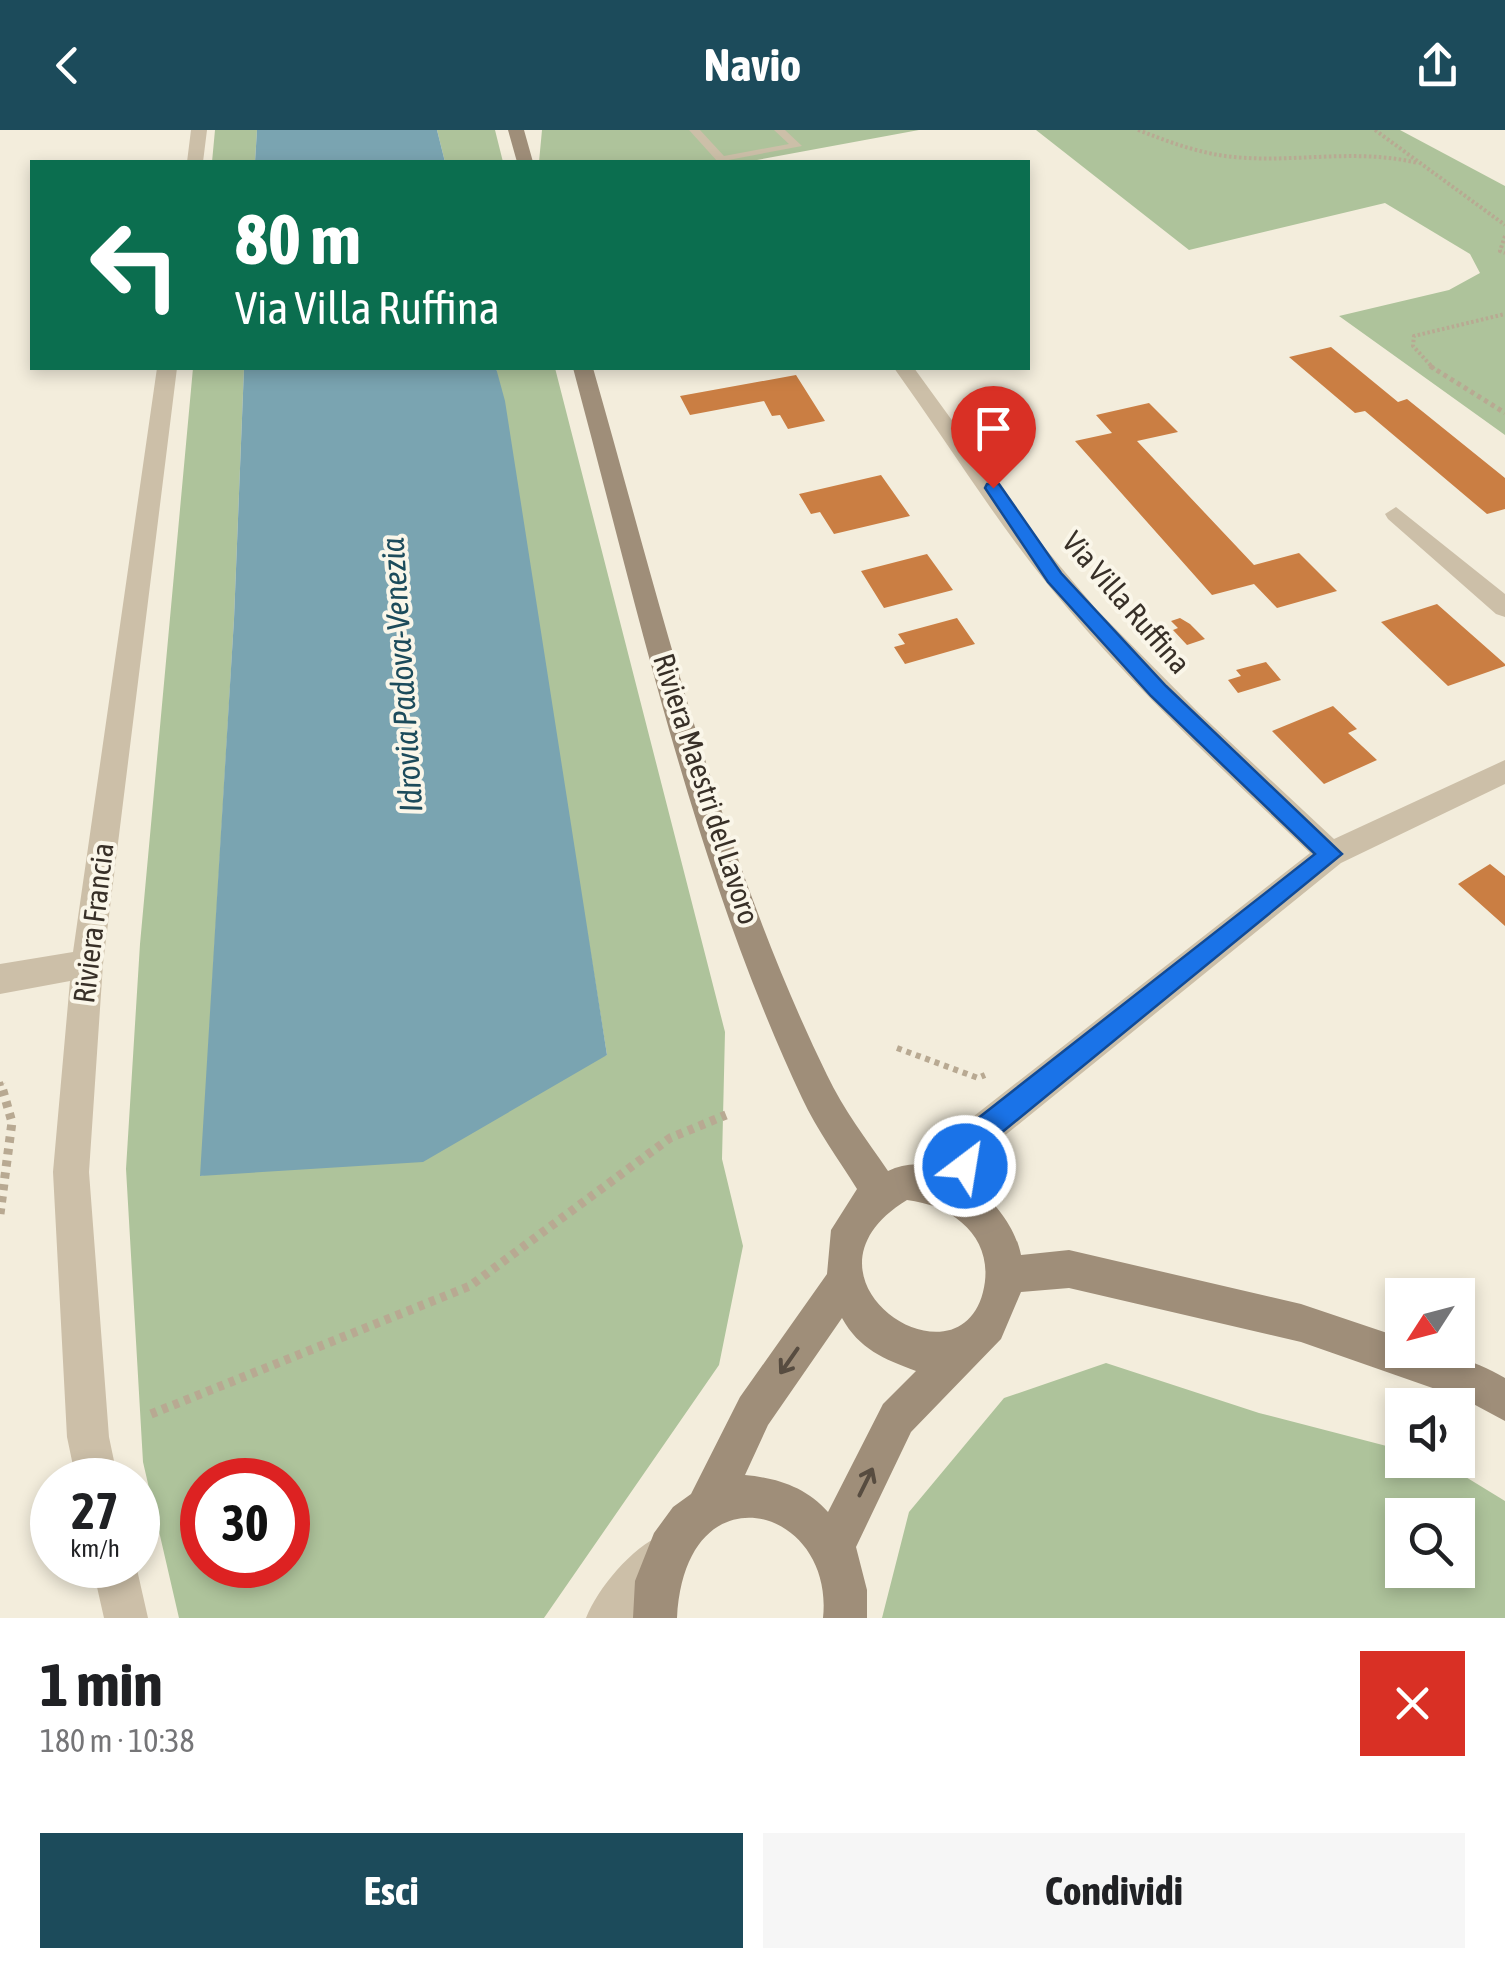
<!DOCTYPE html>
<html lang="it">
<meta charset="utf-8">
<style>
:root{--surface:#fff;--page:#f6f6f6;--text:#202124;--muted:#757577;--accent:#1c4b5b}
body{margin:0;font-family:"Asap Condensed",sans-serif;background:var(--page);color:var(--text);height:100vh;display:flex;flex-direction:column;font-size:38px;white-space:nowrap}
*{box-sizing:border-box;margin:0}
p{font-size:32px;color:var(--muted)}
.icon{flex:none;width:55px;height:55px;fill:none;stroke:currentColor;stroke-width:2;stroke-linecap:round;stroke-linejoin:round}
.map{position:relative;height:1488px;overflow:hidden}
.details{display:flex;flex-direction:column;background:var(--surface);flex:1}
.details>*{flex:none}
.banner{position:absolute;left:30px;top:30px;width:1000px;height:210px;border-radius:0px;box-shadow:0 5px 15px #0003;background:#0b6e4f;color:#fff;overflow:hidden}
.needle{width:65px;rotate:234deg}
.controls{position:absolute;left:1385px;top:1148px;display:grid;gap:20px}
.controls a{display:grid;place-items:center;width:90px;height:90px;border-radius:0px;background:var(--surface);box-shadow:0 5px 15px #0003;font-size:50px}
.speed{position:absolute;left:30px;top:1328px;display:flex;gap:20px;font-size:50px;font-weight:700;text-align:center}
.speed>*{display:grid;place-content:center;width:130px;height:130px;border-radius:50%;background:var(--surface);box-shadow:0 5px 15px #0003;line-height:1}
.speed small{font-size:25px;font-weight:400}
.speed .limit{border:15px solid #d22;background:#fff;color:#111}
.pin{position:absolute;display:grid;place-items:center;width:85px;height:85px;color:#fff;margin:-102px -42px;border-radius:50% 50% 50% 0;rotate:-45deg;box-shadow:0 0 10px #0007}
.pin .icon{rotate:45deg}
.me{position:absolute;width:110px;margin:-55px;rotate:31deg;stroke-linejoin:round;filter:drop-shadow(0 0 8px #0008)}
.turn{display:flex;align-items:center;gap:35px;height:210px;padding:0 40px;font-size:45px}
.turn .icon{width:130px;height:130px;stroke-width:2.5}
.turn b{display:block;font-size:70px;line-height:85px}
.round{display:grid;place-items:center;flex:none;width:105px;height:105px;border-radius:0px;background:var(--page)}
.headline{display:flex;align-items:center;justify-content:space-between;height:170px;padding:0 40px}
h1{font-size:60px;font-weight:700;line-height:75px}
.button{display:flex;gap:20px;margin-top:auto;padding:20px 40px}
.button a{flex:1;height:115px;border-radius:0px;background:var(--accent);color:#fff;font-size:40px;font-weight:700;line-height:115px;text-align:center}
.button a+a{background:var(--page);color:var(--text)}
header{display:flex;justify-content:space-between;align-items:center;height:130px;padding:0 40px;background:var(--accent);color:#fff;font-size:45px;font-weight:700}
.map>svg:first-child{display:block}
.green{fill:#aec39b;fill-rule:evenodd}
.water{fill:#7aa4b1}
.building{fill:#ca7e43}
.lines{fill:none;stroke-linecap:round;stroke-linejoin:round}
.path-far3{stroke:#b8a992;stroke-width:4;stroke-dasharray:2.5 2.5;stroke-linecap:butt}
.path-far2{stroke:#b8a992;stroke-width:5;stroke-dasharray:4 4;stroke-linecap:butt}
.path-far1{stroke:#b8a992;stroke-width:6;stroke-dasharray:5 5;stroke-linecap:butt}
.path{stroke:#b8a992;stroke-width:9;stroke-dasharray:6 6;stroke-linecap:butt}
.lane{fill:#ccbfa8;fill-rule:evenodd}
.street{fill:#ccbfa8;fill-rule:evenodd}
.secondary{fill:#9f8e79;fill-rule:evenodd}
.oneway{stroke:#574c40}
.route{fill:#1a73e8;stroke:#114b97;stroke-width:2.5}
.labels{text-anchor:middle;stroke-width:8;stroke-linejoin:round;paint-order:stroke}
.street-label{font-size:30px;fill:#383028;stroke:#faf6e9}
.water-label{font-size:32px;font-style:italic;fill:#1c4b5b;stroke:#faf6e9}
</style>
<header><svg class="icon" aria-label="back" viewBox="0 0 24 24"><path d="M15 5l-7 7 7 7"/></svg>Navio<svg class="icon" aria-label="share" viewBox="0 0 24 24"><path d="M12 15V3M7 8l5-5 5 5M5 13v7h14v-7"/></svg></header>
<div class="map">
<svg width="1505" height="1488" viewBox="0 0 1505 1488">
<rect width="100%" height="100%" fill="#f3eddc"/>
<path class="green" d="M215,0H257L255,32H212Z
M437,0H495L503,32H445Z
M542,0H919L746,32H539Z
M1036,0H1400L1505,56V305L1339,186L1449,160L1480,143L1470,124L1385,73L1189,120Z
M193,238H244L234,489L201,1046L607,925L496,238H555L725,902L722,1029L743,1116L719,1235L544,1488H179L143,1332L126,1039L140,814ZM202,1350H288V1435H202Z
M1106,1233L1259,1283L1402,1320V1330H1438L1505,1371V1488H882L909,1382L1004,1268ZM1458,1385V1440H1402V1385Z"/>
<path class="water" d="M257,0H437L445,32H255Z
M244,238H496L505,271L607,925L423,1032L200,1046L234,489Z"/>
<path class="building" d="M1331,217L1398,272L1407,269L1505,348V379L1487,384L1365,281L1355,283L1289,227Z
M796,245L825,291L788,299L780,285L772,286L764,271L690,285L680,266Z
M1149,273L1178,302L1137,311L1254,435L1299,423L1337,461L1277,478L1254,454L1212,465L1075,311L1112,303L1096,285Z
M881,345L910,386L834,404L820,382L811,384L799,364Z
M927,424L953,460L884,478L861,441Z
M1437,474L1505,534V536L1448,556L1381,492Z
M957,488L975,514L905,534L894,517L905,514L898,504Z
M1180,488L1190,494L1205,509L1187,515L1173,500L1178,498L1171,491Z
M1266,532L1281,550L1238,563L1228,550L1241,546L1236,540Z
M1333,576L1357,599L1348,603L1377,630L1324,654L1272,601Z
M1490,734L1505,746V796L1458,754Z"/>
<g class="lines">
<path class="path-far3" d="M1138,0C1169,12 1201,24 1234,27C1296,33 1356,18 1418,33
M1375,0L1505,95
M1505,106L1500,121L1505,123
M1434,239L1413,216L1414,206L1505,184"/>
<path class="path-far2" d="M1430,236L1505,283"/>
<path class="path-far1" d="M897,918L978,948L985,945
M0,952L1,956"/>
<path class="path" d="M0,1084L12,992L1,954
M151,1284L470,1156L670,1008L726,985"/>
<path class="lane" d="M689,0H700L724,26L789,14L774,0H785L802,16L718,32Z"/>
<path class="street" d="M191,0H207L203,32H187Z
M157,238H177L103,834L89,1042L109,1307L118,1350H76L67,1307L53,1042L70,851L0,864V834L73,822Z
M894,238H914L1044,417L1096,479L1199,583L1334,709L1505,630V654L1341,733L987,1020L970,1076L957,1081L944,1076L939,1063L960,997L1310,723C1220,637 1128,553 1049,456C993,387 946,310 894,238Z
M1396,377L1505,464V487L1496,484L1388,389L1385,384Z
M662,1405L677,1412L684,1427L677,1442L638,1488H586C598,1458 632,1417 662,1405Z
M92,1435H136L148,1488H104Z"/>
<path class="secondary" d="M508,0H524L533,32H517Z
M573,238H593C660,472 720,726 827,945C843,979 867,1010 888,1041C941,1014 1011,1073 1021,1125L1069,1120L1301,1174L1402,1208V1220C1440,1220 1472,1229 1505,1248V1291L1464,1269L1301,1212L1069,1158L1021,1162L1001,1209L911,1302L856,1417L867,1460V1488H823C835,1376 685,1334 677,1488H633L635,1451L654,1403L673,1377L691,1364L740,1267L827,1144L831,1100L857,1059C839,1030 817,1000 802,968C694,738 639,483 573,238ZM907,1070C956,1076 996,1110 983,1162C957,1264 781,1147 907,1070ZM842,1188C859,1219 884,1229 916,1241L883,1274L828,1382C806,1357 777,1348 745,1345L768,1295Z"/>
</g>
<defs><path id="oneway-shaft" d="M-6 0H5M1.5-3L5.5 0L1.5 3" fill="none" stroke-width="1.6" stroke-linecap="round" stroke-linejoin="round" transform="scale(2.5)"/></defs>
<g class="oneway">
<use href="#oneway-shaft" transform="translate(789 1231) rotate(125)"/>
<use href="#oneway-shaft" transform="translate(866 1352) rotate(-64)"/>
</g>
<path class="route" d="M987,354H999L1061,443L1166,556L1342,724L984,1017L974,1046L965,1050L955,1046L951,1036L963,1000L1315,724L1151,566L1048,452L985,358Z"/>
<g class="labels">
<g class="street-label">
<text transform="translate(1126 473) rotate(49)" y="10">Via Villa Ruffina</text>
<text transform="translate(706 659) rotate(72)" y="10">Riviera Maestri del Lavoro</text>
<text transform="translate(94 793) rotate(-83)" y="10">Riviera Francia</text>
</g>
<g class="water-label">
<text transform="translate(402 545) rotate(-94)" y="11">Idrovia Padova-Venezia</text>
</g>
</g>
</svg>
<div class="controls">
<a><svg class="needle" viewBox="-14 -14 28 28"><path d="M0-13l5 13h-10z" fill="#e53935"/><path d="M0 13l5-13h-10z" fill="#757577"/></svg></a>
<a><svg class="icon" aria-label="sound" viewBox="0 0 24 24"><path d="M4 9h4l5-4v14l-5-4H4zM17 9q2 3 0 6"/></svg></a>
<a><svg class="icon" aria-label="search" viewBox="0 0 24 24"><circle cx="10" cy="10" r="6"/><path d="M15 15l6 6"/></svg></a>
</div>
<div class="speed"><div>27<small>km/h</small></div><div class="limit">30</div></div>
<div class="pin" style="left:993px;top:358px;background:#d93025"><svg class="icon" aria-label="arrive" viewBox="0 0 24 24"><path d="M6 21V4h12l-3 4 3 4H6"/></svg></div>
<svg class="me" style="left:965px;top:1036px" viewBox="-20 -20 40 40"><circle r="17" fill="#1a73e8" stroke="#fff" stroke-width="3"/><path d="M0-11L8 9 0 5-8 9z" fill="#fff"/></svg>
<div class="banner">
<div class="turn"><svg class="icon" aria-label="left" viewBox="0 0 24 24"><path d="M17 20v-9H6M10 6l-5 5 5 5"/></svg><div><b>80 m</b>Via Villa Ruffina</div></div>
</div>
</div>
<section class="details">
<div class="headline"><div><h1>1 min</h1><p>180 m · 10:38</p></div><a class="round" style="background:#d93025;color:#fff"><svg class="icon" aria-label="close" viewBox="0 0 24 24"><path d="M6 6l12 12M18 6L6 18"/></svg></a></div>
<div class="button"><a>Esci</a><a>Condividi</a></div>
</section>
